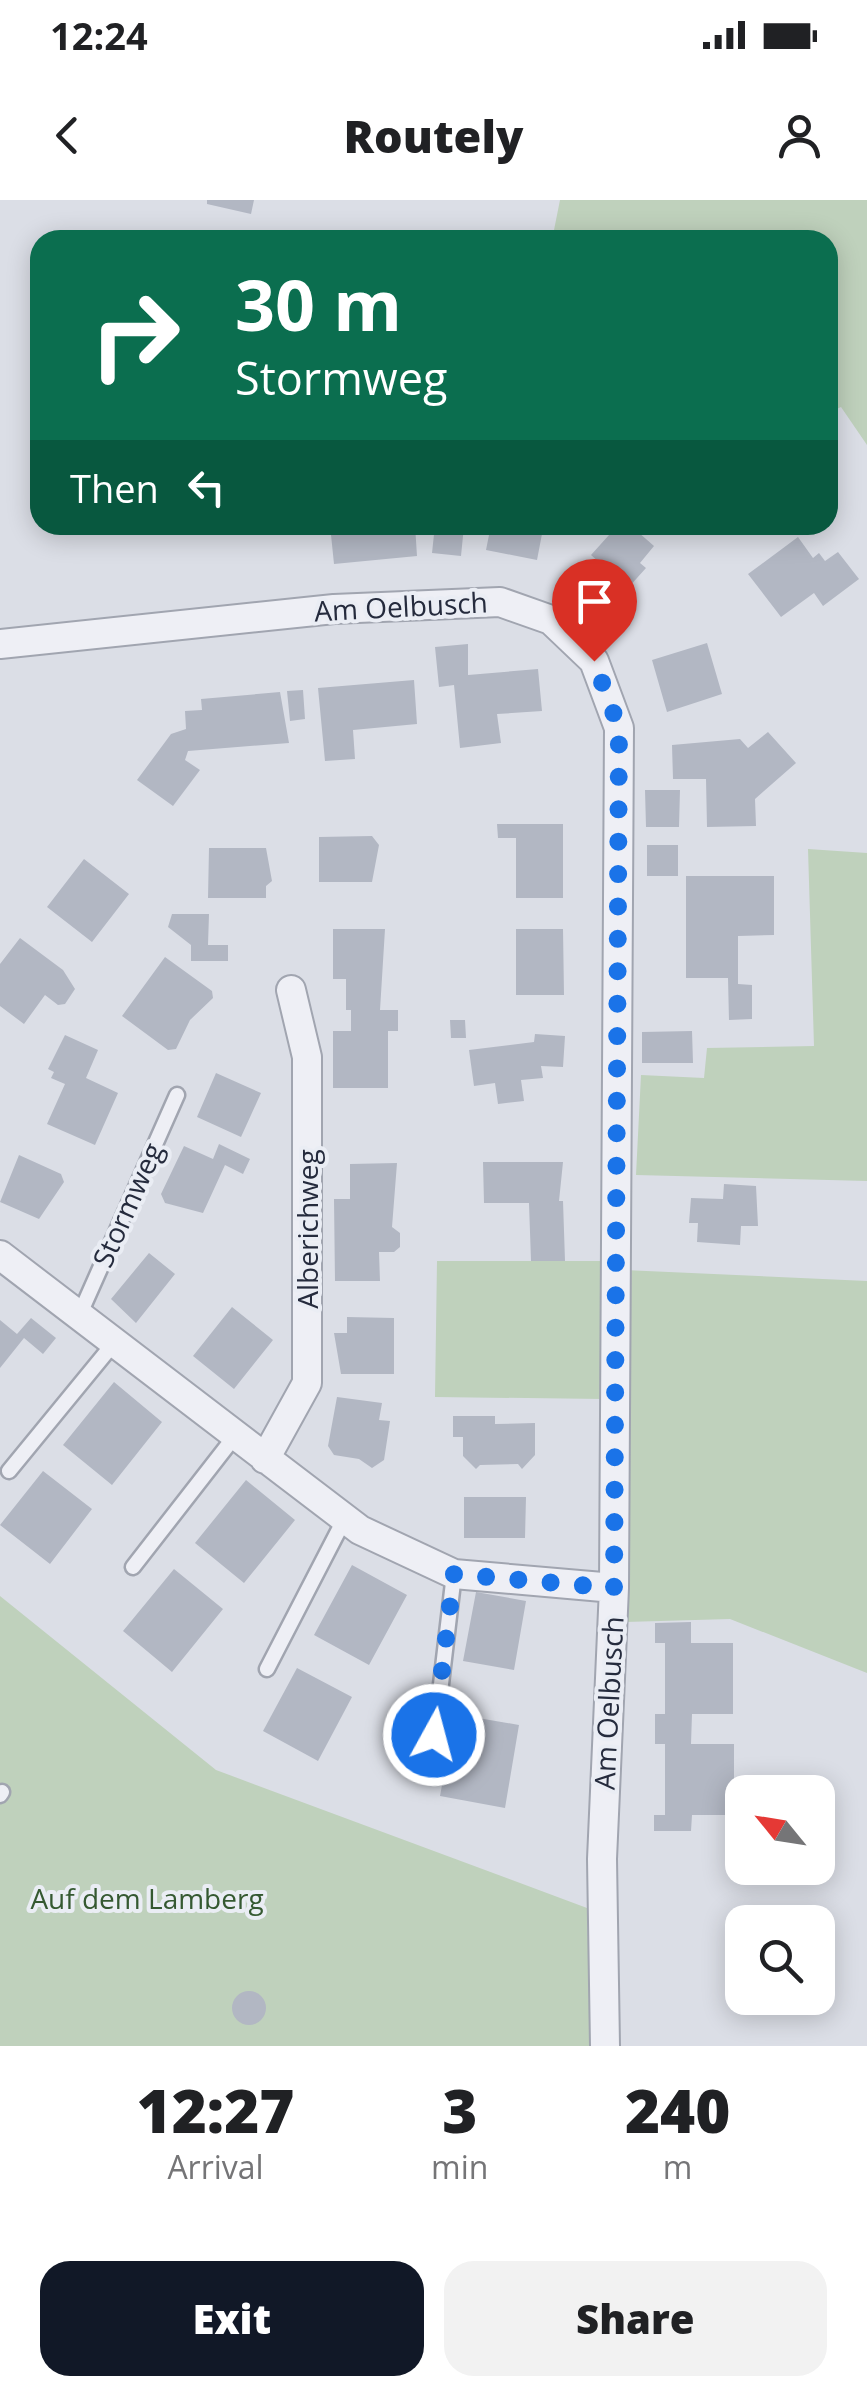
<!DOCTYPE html>
<style>
:root{--surface:#fff;--page:#f2f2f2;--text:#202124;--muted:#757577;--accent:#111827}
body{margin:0;font-family:"Open Sans",sans-serif;background:var(--page);color:var(--text);height:100vh;display:flex;flex-direction:column;font-size:38px;white-space:nowrap}
*{box-sizing:border-box;margin:0}
p{font-size:32px;color:var(--muted)}
.icon{flex:none;width:55px;height:55px;fill:none;stroke:currentColor;stroke-width:2;stroke-linecap:round;stroke-linejoin:round}
.map{position:relative;height:1846px;overflow:hidden}
.panel{display:flex;flex-direction:column;background:var(--surface);flex:1}
.panel>*{flex:none}
.top-card{position:absolute;left:30px;top:30px;width:808px;height:305px;border-radius:30px;box-shadow:0 5px 25px #0003;background:#0b6e4f;color:#fff;overflow:hidden}
.needle{width:65px;rotate:300deg}
.controls{position:absolute;left:725px;top:1575px;display:grid;gap:20px}
.controls a{display:grid;place-items:center;width:110px;height:110px;border-radius:20px;background:var(--surface);box-shadow:0 5px 25px #0003;font-size:50px}
.pin{position:absolute;display:grid;place-items:center;width:85px;height:85px;color:#fff;margin:-102px -42px;border-radius:50% 50% 50% 0;rotate:-45deg;box-shadow:0 0 10px #0007}
.pin .icon{rotate:45deg}
.me{position:absolute;width:110px;margin:-55px;rotate:7deg;stroke-linejoin:round;filter:drop-shadow(0 0 8px #0008)}
.turn{display:flex;align-items:center;gap:35px;height:210px;padding:0 40px;font-size:45px}
.turn .icon{width:130px;height:130px;stroke-width:2.5}
.turn b{display:block;font-size:70px;line-height:85px}
.then{display:flex;align-items:center;height:95px;padding:0 40px;background:#0003;gap:20px;font-size:38px}
.eta{display:flex;justify-content:space-evenly;align-items:center;height:170px;text-align:center}
.eta b{font-size:60px;font-weight:800;line-height:70px}
.cta{display:flex;gap:20px;margin-top:auto;padding:20px 40px}
.cta a{flex:1;height:115px;border-radius:30px;background:var(--accent);color:#fff;font-size:40px;font-weight:800;line-height:115px;text-align:center}
.cta a+a{background:var(--page);color:var(--text)}
.status{display:flex;justify-content:space-between;align-items:center;height:70px;padding:0 50px;background:var(--surface);direction:ltr}
.status svg{height:28px;fill:currentColor}
header{display:flex;justify-content:space-between;align-items:center;height:130px;padding:0 40px;background:var(--surface);font-size:45px;font-weight:800}
.map>svg:first-child{display:block}
.green{fill:#bfd1bc}
.building{fill:#b2b7c3}
.lines{fill:none;stroke-linecap:round;stroke-linejoin:round}
.lane-casing{stroke:#a1a5b0;stroke-width:19}
.street-casing{stroke:#a1a5b0;stroke-width:32}
.lane{stroke:#eeeff5;stroke-width:14}
.street{stroke:#eeeff5;stroke-width:28}
.route{stroke:#1a73e8;stroke-width:18;stroke-dasharray:0 32.4}
.labels{text-anchor:middle;stroke-width:8;stroke-linejoin:round;paint-order:stroke}
.street-label{font-size:28px;fill:#252b3d;stroke:#eaedf4}
.park-label{font-size:28px;fill:#355931;stroke:#eaedf4}
</style>
<div class="status"><b>12:24</b><svg viewBox="0 0 49 12"><path d="M0 12V9h3v3zM5 12V6h3v6zM10 12V3h3v9zM15 12V0h3v12zM26 1h20v11H26zM47 4h2v5h-2z"/></svg></div>
<header><svg class="icon" aria-label="back" viewBox="0 0 24 24"><path d="M15 5l-7 7 7 7"/></svg>Routely<svg class="icon" aria-label="person" viewBox="0 0 24 24"><circle cx="12" cy="8" r="4"/><path d="M4 21q1-7 8-7t8 7"/></svg></header>
<div class="map">
<svg width="867" height="1846" viewBox="0 0 867 1846">
<rect width="100%" height="100%" fill="#dbdee6"/>
<path class="green" d="M560,0H867V245L841,207L828,213V40H552Z
M808,649L867,653V981L636,975L641,875L704,878L707,848L814,846Z
M437,1061H606L603,1199L435,1197Z
M624,1070L867,1081V1473L730,1419L625,1422Z
M0,1396L216,1570L587,1708L591,1846H0Z"/>
<path class="building" d="M207,0H254L251,14L207,4Z
M330,325H415L417,356L334,364Z
M435,325L464,326L461,356L432,353Z
M491,325H538L536,333L542,334L537,360L486,350Z
M618,325H630L654,346L640,363L646,368L628,388L591,355Z
M798,337L813,358L819,353L825,361L838,352L859,379L823,406L814,393L781,417L748,374Z
M707,443L722,494L667,512L652,460Z
M468,444V475L538,469L542,511L497,514L501,543L460,548L454,485L439,487L435,447Z
M414,480L417,524L353,530L355,559L325,561L318,488Z
M303,490L305,519L290,521L287,491Z
M280,492L289,543L188,551L185,560L200,570L173,606L137,580L171,534L186,529L185,511L202,510L201,499Z
M768,532L796,563L755,599L756,626L707,627L706,579H673L672,545L740,539L748,548Z
M645,590H680L679,627H646Z
M497,624H563V698H516V638H498Z
M372,636L379,645L372,682H319V637Z
M647,645H678V676H647Z
M209,648H266L272,681L266,686V698H208Z
M84,659L129,694L92,742L47,707Z
M686,676H774V735L738,736V784L752,785V819L729,820L728,778H686Z
M172,714H209L208,745H228V761H191V745L168,727Z
M333,729H385L380,810H398V831H388V888H333V831H351V810H346V779H333Z
M516,729H563L564,795H516Z
M20,738L63,770L75,789L65,804L58,805L45,795L24,824L0,806V764Z
M165,757L212,791L213,798L190,820L176,849L168,850L122,816Z
M450,820H465L466,838H451Z
M692,831L693,863H642V832Z
M535,834L565,836L563,867L541,866L543,878L521,880L524,901L498,904L495,883L474,886L469,850L534,842Z
M65,835L98,850L86,878L118,893L95,945L47,924L65,884L51,878L54,872L48,869Z
M216,873L261,893L241,937L197,917Z
M219,944L250,959L243,974L225,965L203,1013L165,1003L161,994L184,946L213,959Z
M19,955L61,974L64,982L39,1019L0,1002Z
M483,962H563L559,1001H563L565,1061H531L529,1003H484Z
M397,963L392,1027L400,1033V1047L394,1052H379L380,1081H335L334,999H350V964Z
M724,984L756,986L758,1026H741L740,1045L697,1042L698,1023H689L691,998L723,999Z
M149,1053L175,1074L136,1123L111,1099Z
M232,1107L273,1140L234,1189L193,1156Z
M347,1117L394,1118V1174H341L334,1133H347Z
M31,1118L56,1138L43,1154L24,1138L0,1168V1120L17,1134Z
M114,1182L162,1222L112,1285L63,1245Z
M337,1197L382,1203L379,1220L390,1221L384,1260L372,1268L359,1259L334,1255L328,1246Z
M453,1216H495V1224L535,1223V1255L522,1269L518,1264L480,1265L476,1269L463,1256V1237H453Z
M43,1271L92,1309L50,1364L0,1325Z
M246,1280L295,1320L244,1383L195,1343Z
M464,1297H526L525,1338H464Z
M352,1365L407,1395L369,1465L314,1435Z
M174,1369L223,1409L172,1472L123,1431Z
M476,1392L526,1401L514,1470L463,1461Z
M691,1422V1443H733V1514H692L691,1544H734V1615H692L691,1631H654V1615H665V1544H655V1514H665V1443H655V1423Z
M297,1468L352,1497L318,1561L263,1531Z
M455,1514L519,1525L505,1608L440,1596Z
M232 1808a17 17 0 1 1 34 0a17 17 0 1 1-34 0Z"/>
<g class="lines">
<defs>
<path id="lane" d="M79,1116L177,895
M9,1271L114,1143
M133,1367L235,1236
M267,1469L345,1318
M435,1535L454,1374
M0,1595L2,1592"/>
<path id="street" d="M0,444L334,409L500,402L551,420L594,461L619,528L614,1388L602,1659L605,1846
M0,1055L360,1330L454,1374L614,1388
M265,1259L307,1183V857L291,790"/>
</defs>
<use href="#lane" class="lane-casing"/>
<use href="#street" class="street-casing"/>
<use href="#lane" class="lane"/>
<use href="#street" class="street"/>
</g>
<g class="lines">
<path class="route" d="M434,1535L454,1374L614,1388L619,528L594,461"/>
</g>
<g class="labels">
<g class="street-label">
<text transform="translate(401 407) rotate(-3)" y="10">Am Oelbusch</text>
<text transform="translate(128 1005) rotate(-66)" y="10">Stormweg</text>
<text transform="translate(308 1029) rotate(-90)" y="10">Alberichweg</text>
<text transform="translate(609 1503) rotate(-87)" y="10">Am Oelbusch</text>
</g>
<g class="park-label">
<text x="147" y="1709">Auf dem Lamberg</text>
</g>
</g>
</svg>
<div class="controls">
<a><svg class="needle" viewBox="-14 -14 28 28"><path d="M0-13l5 13h-10z" fill="#e53935"/><path d="M0 13l5-13h-10z" fill="#757577"/></svg></a>
<a><svg class="icon" aria-label="search" viewBox="0 0 24 24"><circle cx="10" cy="10" r="6"/><path d="M15 15l6 6"/></svg></a>
</div>
<div class="pin" style="left:594px;top:461px;background:#d93025"><svg class="icon" aria-label="arrive" viewBox="0 0 24 24"><path d="M6 21V4h12l-3 4 3 4H6"/></svg></div>
<svg class="me" style="left:434px;top:1535px" viewBox="-20 -20 40 40"><circle r="17" fill="#1a73e8" stroke="#fff" stroke-width="3"/><path d="M0-11L8 9 0 5-8 9z" fill="#fff"/></svg>
<div class="top-card">
<div class="turn"><svg class="icon" aria-label="right" viewBox="0 0 24 24"><path d="M7 20v-9h11M14 6l5 5-5 5"/></svg><div><b>30 m</b>Stormweg</div></div>
<div class="then">Then<svg class="icon" aria-label="left" viewBox="0 0 24 24"><path d="M17 20v-9H6M10 6l-5 5 5 5"/></svg></div>
</div>
</div>
<section class="panel">
<div class="eta">
<div><b>12:27</b><p>Arrival</p></div>
<div><b>3</b><p>min</p></div>
<div><b>240</b><p>m</p></div>
</div>
<div class="cta"><a>Exit</a><a>Share</a></div>
</section>
